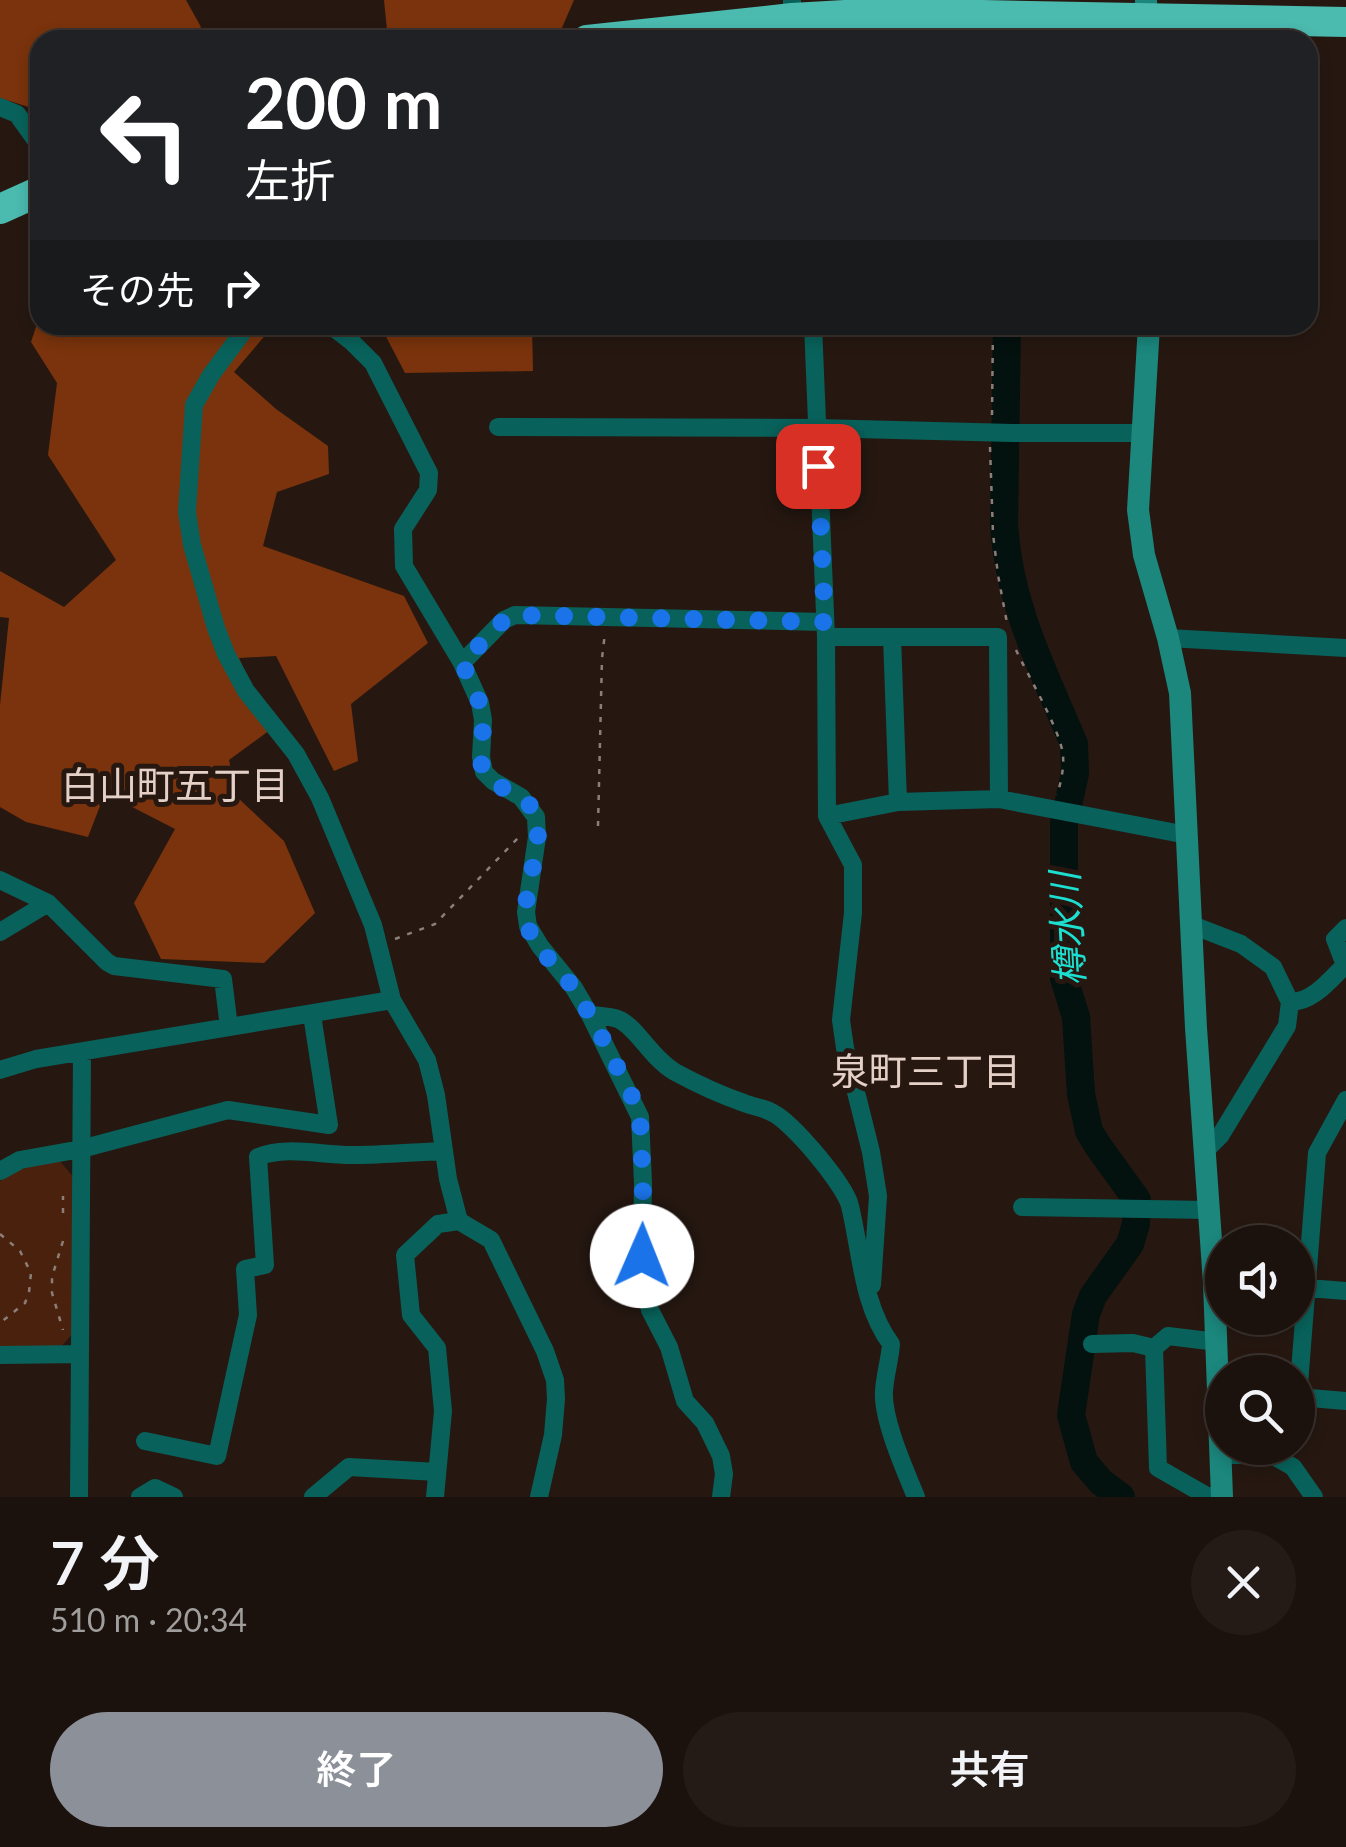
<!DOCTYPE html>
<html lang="ja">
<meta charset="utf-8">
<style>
:root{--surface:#1c120d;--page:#251b16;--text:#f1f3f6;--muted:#a09e9d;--line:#3a322e;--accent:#8c9099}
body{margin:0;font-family:Lato,"Noto Sans JP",sans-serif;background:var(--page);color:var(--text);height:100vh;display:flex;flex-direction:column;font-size:38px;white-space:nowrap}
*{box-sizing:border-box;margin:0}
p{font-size:32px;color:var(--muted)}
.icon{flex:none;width:55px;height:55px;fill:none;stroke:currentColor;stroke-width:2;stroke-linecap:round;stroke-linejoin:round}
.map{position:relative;height:1497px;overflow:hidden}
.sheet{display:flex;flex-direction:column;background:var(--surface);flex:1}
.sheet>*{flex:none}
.guide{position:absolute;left:30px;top:30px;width:1288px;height:305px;border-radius:30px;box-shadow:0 5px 15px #0003,0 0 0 2px var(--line);background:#202124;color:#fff;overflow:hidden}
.tools{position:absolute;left:1205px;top:1225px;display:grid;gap:20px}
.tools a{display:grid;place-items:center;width:110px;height:110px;border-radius:50%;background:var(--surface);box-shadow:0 5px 15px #0003,0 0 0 2px var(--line);font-size:50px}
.pin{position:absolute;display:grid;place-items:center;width:85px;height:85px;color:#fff;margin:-42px;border-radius:20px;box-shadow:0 5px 15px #0006}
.me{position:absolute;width:110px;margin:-55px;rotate:1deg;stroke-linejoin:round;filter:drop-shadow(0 0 8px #0008)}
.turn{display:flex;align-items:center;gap:35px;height:210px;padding:0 50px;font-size:45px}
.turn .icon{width:130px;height:130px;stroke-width:2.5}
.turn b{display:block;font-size:70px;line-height:85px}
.then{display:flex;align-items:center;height:95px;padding:0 50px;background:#0003;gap:20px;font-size:38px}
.round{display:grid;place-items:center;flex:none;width:105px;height:105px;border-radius:52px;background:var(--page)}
.head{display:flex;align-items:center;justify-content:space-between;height:170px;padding:0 50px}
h1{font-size:60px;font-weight:600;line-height:75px}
.cta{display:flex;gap:20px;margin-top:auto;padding:20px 50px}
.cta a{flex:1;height:115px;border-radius:60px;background:var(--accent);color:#fff;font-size:40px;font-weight:600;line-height:115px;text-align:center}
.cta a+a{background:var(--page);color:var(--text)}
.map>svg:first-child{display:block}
.green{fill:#4a210d}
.forest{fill:#7a330c}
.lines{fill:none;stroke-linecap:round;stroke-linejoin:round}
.river{stroke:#03110f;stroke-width:28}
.path{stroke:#8c7f7a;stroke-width:2.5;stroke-dasharray:5 8;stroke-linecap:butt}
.street{stroke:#08625b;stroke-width:18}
.secondary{stroke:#1b877d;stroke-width:22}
.highway{stroke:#4bbaaf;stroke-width:30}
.route{stroke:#1a73e8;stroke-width:18;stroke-dasharray:0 32.4}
.labels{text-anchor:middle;stroke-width:10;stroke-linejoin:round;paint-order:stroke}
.neighbourhood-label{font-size:38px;fill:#e4d0c7;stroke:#261811}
.water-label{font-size:38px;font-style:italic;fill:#1cdfd0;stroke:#261811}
</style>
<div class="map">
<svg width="1346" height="1497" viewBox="0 0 1346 1497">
<rect width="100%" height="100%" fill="#261811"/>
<path class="green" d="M59,1160L75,1179L73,1333L60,1348H0V1181L23,1166Z"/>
<path class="forest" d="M0,0H186L201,27L190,40H40V116L35,109L0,98Z
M384,0H574L561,30L498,40H388Z
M40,315V325H274L234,372L276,409L328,446L329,474L277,492L263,546L404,596L428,643L351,704L358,761L334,771L276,656L239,658L270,730L229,760L237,797L284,841L315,913L264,963L161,959L134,903L175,829L105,793L88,837L26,822L0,807V705L9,618L0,617V571L64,607L116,560L48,455L57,383L31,342Z
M365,325H532L533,371L405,373L381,327Z"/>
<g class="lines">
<path class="river" d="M1007,325L1004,524C1009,606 1043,670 1074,744L1075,773L1064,824V978L1076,1017L1081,1094L1089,1131L1098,1146L1137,1200L1136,1224L1130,1244L1093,1296L1086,1314L1071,1415L1084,1462L1101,1482L1121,1497"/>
<path class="path" d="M992,415L993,325
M990,447L993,534L998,575L1007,623
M1016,650C1028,676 1060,729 1063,755C1064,769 1061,782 1057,795
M598,826L602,658L605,633
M395,939L435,924L518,838
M63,1213V1196
M0,1234L20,1251L31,1273L29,1292L25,1303L0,1323
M63,1241L52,1277V1293L63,1330"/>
<path class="street" d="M792,40V0
M0,107L17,114L40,146
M248,325L211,375L194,405L187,512L192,545L216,628L226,654L246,691L296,754L320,798L373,925L392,1000L427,1060L436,1095L448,1179L459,1221
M330,325L352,342L373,363L429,473L428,490L403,529L404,566L462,663L480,703L483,720L481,757L484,772L493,781L521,797L536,817L537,837L526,912L528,926L540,946L574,988L590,1015C599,1016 612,1016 620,1020C637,1028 652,1059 675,1072C697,1084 721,1095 744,1103C754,1107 765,1108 773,1113C793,1123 845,1185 850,1206C861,1251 862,1305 891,1344C890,1359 885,1375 884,1391C882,1419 905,1470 916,1497
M813,325L826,637L827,816L853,865V913L841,1020L845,1048L871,1152L878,1196L872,1285
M498,427L817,428L1013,433H1142
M826,637H998L999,799
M892,637L898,802
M1168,638L1346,648
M462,663L504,620L515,615L825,622
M827,816L898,802L999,799L1187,835
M0,880L48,903L107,962L114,966L223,979L229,1027
M1192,925L1241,944L1273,967L1290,1002L1287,1026L1220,1136L1204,1152
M0,932L48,903
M1290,1002C1313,1002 1330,980 1345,965L1335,939L1346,928
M590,1015L640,1117L643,1183L642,1256L647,1295L650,1310L669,1347L685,1401L705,1423L721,1456L724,1474L721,1497
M0,1070L36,1059L392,1000
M0,1171L20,1160L81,1149L228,1110L329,1125L312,1015
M1022,1207L1208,1210
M1308,1288L1346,1291
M1092,1344L1133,1343L1154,1348
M0,1355L80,1354
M1298,1397L1317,1153L1346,1100
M1298,1397L1346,1401
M145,1441L217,1456L248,1315L245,1269L265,1265L258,1157C286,1145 324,1156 354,1155C384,1155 414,1152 443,1151
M1221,1455H1272L1293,1467L1314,1497
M79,1497L82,1052
M140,1497L155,1488L174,1497
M313,1497L349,1467L437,1472
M435,1497L443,1411L437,1348L411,1315L405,1255L438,1224L459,1221L491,1240L545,1351L555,1380L556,1399L553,1435L539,1497
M1214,1497L1207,1496L1158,1468L1154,1348L1168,1336L1217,1342"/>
<path class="secondary" d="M1146,0L1147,40
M1149,325L1138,510L1144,555L1168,638L1180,693L1196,1028L1214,1283L1222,1497"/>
<path class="highway" d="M587,40L792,18L879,13L1346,22
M0,209L40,191"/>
</g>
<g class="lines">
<path class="route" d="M642,1256L643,1183L640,1117L637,1106C617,1068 599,1028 576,992C562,970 534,949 527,924C520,894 545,845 536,817C529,792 498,793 485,773C476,759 484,737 483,721C482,701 470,681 462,663L504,620L515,615L825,622L818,466"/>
</g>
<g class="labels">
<g class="neighbourhood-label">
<text x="175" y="799">白山町五丁目</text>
<text x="926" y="1085">泉町三丁目</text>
</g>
<g class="water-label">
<text transform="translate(1068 929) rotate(-93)" y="13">樽水川</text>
</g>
</g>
</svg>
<div class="tools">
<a><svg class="icon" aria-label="sound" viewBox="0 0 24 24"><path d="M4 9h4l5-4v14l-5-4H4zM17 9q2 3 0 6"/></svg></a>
<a><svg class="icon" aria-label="search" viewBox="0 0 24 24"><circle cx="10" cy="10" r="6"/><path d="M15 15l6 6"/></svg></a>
</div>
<div class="pin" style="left:818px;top:466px;background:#d93025"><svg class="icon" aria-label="arrive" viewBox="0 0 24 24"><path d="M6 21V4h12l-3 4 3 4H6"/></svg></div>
<svg class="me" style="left:642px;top:1256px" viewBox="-20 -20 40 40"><circle r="19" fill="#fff"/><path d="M0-13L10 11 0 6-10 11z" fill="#1a73e8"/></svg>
<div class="guide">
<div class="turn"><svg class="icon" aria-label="left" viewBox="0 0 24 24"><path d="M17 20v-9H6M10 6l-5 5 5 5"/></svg><div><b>200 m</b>左折</div></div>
<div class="then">その先<svg class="icon" aria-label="right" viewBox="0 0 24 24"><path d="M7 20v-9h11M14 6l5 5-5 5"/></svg></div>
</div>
</div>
<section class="sheet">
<div class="head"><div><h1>7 分</h1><p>510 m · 20:34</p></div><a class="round"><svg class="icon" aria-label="close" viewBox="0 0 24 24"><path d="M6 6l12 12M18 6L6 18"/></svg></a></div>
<div class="cta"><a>終了</a><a>共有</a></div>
</section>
